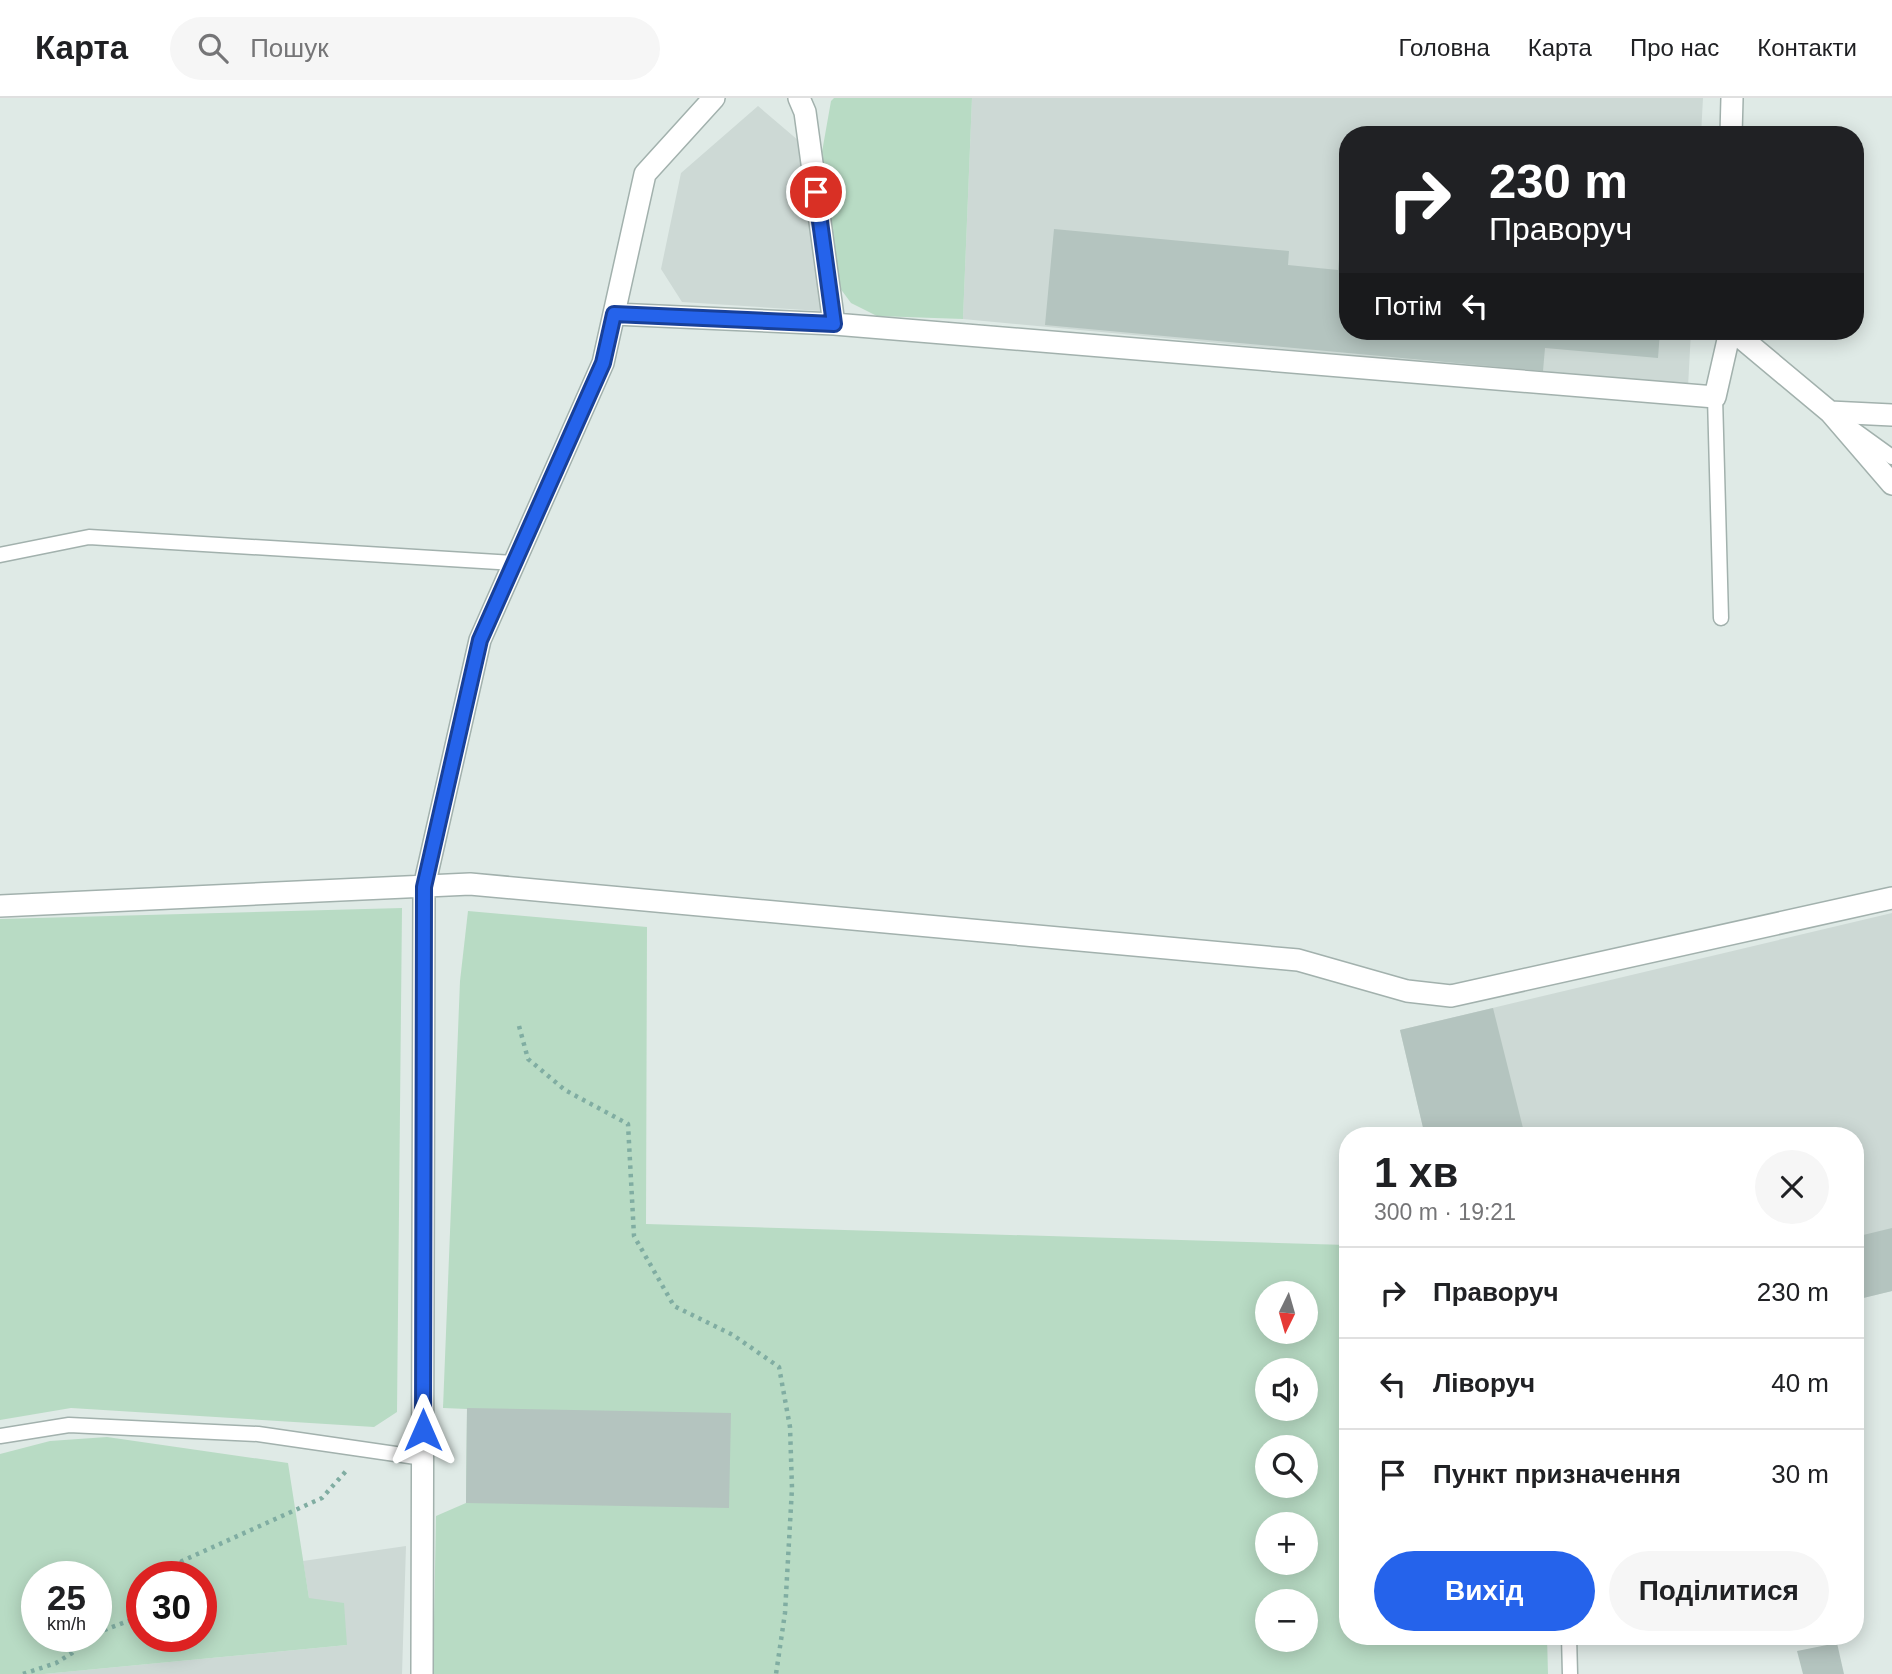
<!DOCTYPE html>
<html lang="uk">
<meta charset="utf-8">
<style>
:root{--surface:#fff;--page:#f6f6f6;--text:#202124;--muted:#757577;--line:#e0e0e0;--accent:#2563eb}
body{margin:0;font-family:Arial,sans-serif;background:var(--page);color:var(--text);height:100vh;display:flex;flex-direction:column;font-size:26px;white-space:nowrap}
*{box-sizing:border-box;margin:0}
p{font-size:23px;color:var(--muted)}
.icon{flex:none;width:38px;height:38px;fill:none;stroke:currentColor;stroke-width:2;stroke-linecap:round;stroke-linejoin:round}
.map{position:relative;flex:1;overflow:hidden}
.details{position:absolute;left:1339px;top:1029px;width:525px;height:518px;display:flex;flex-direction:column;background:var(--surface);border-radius:28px;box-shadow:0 4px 18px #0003}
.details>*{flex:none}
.guide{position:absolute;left:1339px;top:28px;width:525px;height:214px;border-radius:28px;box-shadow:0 4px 18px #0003;background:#202124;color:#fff;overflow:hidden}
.needle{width:46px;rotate:185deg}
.tools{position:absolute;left:1255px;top:1183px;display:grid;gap:14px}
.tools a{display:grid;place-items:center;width:63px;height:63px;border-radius:50%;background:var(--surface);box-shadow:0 4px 18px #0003;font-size:35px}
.speed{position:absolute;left:21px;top:1463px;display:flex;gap:14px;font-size:35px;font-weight:700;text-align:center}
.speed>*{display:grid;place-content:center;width:91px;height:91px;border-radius:50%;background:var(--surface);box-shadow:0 4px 18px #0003;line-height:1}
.speed small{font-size:18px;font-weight:400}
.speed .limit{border:10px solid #d22;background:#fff;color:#111}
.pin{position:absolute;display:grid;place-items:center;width:60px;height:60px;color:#fff;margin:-30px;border:4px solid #fff;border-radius:50%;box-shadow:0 2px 7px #0007}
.me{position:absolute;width:77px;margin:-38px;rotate:0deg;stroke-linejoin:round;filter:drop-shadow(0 0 5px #0008)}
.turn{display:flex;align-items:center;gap:24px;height:147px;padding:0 35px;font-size:32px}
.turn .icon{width:91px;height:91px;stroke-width:2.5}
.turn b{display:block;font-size:49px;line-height:60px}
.then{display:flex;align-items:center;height:66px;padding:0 35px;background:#0003;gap:14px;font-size:26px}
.round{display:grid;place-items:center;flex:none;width:74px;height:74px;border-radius:37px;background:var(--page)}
.summary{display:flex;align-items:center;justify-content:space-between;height:119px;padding:0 35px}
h1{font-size:42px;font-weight:700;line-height:52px}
.primary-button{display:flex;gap:14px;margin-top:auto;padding:14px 35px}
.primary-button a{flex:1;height:80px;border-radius:42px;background:var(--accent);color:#fff;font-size:28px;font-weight:700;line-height:80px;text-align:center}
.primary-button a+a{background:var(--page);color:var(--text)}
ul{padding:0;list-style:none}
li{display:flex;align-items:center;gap:21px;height:91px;padding:0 35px;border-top:2px solid var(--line)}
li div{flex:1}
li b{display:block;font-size:26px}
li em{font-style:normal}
header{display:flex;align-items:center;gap:42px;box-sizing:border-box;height:98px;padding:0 35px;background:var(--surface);border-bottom:2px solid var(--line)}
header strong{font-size:33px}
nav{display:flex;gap:38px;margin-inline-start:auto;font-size:24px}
.search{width:490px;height:63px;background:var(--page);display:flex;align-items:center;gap:18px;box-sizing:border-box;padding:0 24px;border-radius:38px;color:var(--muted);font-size:26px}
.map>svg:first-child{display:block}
.built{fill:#cdd9d5}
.green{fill:#b8dbc4;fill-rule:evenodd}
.building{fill:#b4c4bf}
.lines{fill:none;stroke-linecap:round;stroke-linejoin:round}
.service-casing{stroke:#a2b1ad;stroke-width:17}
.minor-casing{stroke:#a2b1ad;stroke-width:24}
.path{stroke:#80ada2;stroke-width:4.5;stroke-dasharray:3.5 5;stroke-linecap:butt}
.service{stroke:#fff;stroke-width:14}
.minor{stroke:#fff;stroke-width:21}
.route-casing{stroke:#184099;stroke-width:18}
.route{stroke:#2563eb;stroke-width:12}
</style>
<header>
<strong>Карта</strong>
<div class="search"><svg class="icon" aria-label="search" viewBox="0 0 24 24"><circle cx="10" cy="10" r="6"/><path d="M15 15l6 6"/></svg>Пошук</div>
<nav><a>Головна</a><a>Карта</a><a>Про нас</a><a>Контакти</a></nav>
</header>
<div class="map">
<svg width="1892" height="1576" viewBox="0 0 1892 1576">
<rect width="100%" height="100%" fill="#dfeae6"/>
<path class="built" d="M972,0H1703L1701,37H1348V233H1691L1688,289L963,221Z
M758,8L799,43L821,213L682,204L661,171L681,75Z
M1892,815V1193L1855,1202V1038H1425L1400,932Z
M406,1448L402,1576H44L347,1547L309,1500L303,1463Z"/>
<path class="green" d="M834,0H972L963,221L877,218L851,205L837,186L822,54L831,3Z
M402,810L397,1314L374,1329L71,1310L0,1322V821Z
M468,813L647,829L646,1126L1347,1147L1348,1538H1547L1548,1576H433L436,1418L466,1405L467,1311L443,1310L460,883ZM1267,1195H1306V1234H1267ZM1267,1272H1306V1311H1267ZM1267,1349H1306V1388H1267ZM1267,1426H1306V1465H1267ZM1267,1503H1306V1542H1267Z
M107,1339L288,1365L309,1500L344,1505L347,1547L44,1576H0V1356L50,1343ZM37,1479H96V1538H37ZM142,1479H201V1538H142Z"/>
<path class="building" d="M1346,85H1348V233H1660L1658,260L1545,250L1543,273L1045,227L1054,131L1289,153L1288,167L1338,172Z
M1493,910L1525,1038H1425L1400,932Z
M1892,1130V1193L1855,1202V1139Z
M467,1310L731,1315L729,1410L466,1405Z
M1837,1545L1844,1576H1803L1797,1553Z"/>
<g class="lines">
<defs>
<path id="service" d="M1715,299L1721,520
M1853,331L1892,359
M0,457L89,439L514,465
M0,1338L69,1327L258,1336L423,1360
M1569,1538L1570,1576"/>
<path id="minor" d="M799,0L805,14L834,226
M1731,37L1732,0
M614,216L834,226L1715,299L1730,233
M1733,233L1830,314L1892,386
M1830,314L1892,317
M0,808L470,786L1298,862L1407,893L1451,898L1892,800
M422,1576L424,789L480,542L603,265L645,76L714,0"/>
</defs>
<use href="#service" class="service-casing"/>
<use href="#minor" class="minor-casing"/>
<path class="path" d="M519,928L528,961L565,992L628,1026L634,1138L674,1208L733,1237L779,1269L790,1329L792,1390L785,1515L776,1576
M172,1479L182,1463L322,1400L347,1372
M96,1535L131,1522L142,1513
M23,1576L56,1565L72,1555L86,1538"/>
<use href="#service" class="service"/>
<use href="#minor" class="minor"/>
</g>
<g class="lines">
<defs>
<path id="route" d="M423,1332L424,789L480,542L603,265L614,216L834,226L816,94"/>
</defs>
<use href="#route" class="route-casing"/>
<use href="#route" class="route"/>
</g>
</svg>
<div class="tools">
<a><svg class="needle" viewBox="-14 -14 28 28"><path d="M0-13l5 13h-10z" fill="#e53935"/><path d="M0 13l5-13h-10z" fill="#757577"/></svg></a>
<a><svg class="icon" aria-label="sound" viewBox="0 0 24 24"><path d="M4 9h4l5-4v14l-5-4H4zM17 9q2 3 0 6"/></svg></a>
<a><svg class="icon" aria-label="search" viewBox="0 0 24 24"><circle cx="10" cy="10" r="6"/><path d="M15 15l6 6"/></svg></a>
<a>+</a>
<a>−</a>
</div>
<div class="speed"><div>25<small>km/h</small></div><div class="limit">30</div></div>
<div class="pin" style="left:816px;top:94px;background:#d93025"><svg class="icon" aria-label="arrive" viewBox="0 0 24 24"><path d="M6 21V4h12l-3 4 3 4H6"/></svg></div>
<svg class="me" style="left:423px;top:1332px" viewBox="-20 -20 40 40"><path d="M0-17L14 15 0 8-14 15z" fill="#2563eb" stroke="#fff" stroke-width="4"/></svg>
<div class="guide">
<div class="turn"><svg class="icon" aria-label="right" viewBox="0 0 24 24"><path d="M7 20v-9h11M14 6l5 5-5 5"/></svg><div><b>230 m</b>Праворуч</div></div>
<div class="then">Потім<svg class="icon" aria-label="left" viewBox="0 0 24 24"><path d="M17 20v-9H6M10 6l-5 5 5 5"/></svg></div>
</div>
<section class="details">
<div class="summary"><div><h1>1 хв</h1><p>300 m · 19:21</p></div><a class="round"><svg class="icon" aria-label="close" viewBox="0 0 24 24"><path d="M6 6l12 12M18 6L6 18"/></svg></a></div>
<ul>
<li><svg class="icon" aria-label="right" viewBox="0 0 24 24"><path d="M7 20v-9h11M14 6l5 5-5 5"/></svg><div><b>Праворуч</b></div><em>230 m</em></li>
<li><svg class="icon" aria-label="left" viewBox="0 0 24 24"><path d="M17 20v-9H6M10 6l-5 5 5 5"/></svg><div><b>Ліворуч</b></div><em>40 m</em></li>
<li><svg class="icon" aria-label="arrive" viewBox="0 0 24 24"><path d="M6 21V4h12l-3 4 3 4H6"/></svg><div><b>Пункт призначення</b></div><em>30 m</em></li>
</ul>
<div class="primary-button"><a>Вихід</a><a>Поділитися</a></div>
</section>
</div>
